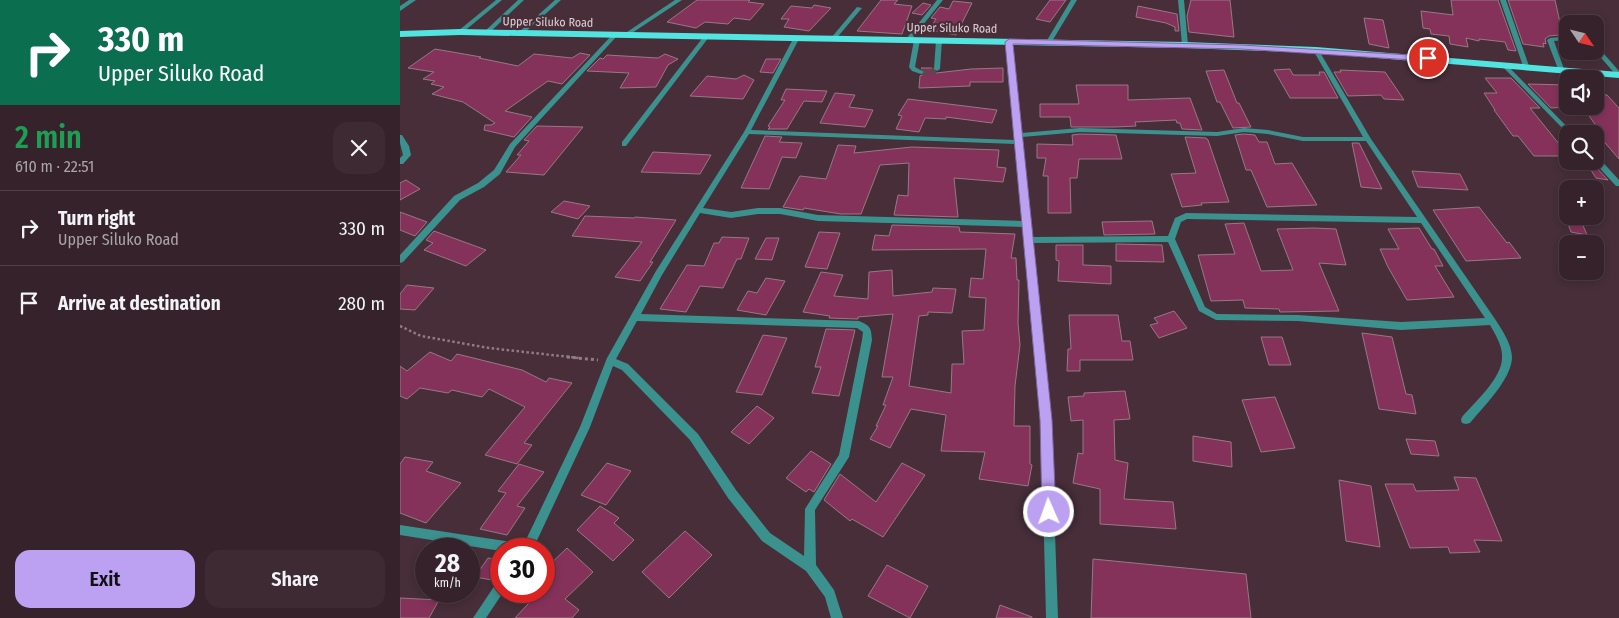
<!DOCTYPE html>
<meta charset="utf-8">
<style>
:root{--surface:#35222a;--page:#3d2a32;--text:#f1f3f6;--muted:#aaa4a8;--line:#4f3f47;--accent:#bca0f2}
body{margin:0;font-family:"Fira Sans Condensed",sans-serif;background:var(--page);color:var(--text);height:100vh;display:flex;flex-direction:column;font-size:19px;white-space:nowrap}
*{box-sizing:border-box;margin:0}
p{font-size:16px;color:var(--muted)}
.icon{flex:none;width:28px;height:28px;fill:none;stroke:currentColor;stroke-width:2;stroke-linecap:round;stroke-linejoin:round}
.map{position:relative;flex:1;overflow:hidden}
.details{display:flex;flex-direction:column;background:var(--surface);width:400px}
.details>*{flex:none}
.banner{background:#0b6e4f;color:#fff;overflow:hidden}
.needle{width:32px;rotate:125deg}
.buttons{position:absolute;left:1159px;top:15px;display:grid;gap:10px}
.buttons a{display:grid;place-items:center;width:45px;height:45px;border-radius:10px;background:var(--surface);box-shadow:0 2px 8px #0003,0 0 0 1px var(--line);font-size:25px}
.speed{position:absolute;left:15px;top:538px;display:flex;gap:10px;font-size:25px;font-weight:700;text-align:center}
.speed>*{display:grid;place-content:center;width:65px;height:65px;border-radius:50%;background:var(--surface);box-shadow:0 2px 8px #0003,0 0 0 1px var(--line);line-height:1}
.speed small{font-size:12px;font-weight:400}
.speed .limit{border:8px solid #d22;background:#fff;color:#111}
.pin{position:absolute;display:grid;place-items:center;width:42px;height:42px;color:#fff;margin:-21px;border:2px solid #fff;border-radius:50%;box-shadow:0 1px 5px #0007}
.me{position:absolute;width:55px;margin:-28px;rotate:358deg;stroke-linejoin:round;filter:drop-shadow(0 0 4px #0008)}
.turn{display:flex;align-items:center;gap:18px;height:105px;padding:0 15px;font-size:22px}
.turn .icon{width:65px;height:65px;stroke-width:2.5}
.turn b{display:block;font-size:35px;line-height:42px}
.round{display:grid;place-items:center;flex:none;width:52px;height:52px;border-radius:15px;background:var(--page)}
.head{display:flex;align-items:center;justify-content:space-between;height:85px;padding:0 15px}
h1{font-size:30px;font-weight:600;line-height:38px;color:#1e9e55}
.button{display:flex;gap:10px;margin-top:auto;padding:10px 15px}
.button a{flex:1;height:58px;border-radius:15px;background:var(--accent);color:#111;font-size:20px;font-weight:600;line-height:58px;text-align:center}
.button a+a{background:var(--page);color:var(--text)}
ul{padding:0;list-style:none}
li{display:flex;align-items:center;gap:15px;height:75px;padding:0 15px;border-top:1px solid var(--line)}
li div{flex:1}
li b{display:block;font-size:19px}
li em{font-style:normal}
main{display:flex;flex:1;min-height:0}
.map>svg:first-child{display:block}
.building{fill:#85325a;stroke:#967984}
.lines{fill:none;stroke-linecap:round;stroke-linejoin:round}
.minor-tunnel{stroke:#5e464f;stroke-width:6;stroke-dasharray:6 3;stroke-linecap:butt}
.path-far1{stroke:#917c84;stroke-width:2.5;stroke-dasharray:2.5 2.5;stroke-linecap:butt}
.path{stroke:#917c84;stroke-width:3;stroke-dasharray:3 3;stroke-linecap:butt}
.minor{fill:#3b918e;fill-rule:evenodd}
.major{fill:#51e5e1;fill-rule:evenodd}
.route{fill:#bca0f2;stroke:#7a689d}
.labels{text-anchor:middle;stroke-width:4.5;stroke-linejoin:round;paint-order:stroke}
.far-street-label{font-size:12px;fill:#dfced4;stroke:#472e38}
</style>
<main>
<section class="details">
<div class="banner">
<div class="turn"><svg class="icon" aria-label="right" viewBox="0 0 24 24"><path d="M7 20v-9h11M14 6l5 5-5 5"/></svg><div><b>330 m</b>Upper Siluko Road</div></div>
</div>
<div class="head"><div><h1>2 min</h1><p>610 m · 22:51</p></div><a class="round"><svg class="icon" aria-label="close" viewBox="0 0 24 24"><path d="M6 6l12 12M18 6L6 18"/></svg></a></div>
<ul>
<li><svg class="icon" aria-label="right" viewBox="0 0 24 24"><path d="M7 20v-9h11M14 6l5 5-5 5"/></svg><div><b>Turn right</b><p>Upper Siluko Road</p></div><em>330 m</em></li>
<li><svg class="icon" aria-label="arrive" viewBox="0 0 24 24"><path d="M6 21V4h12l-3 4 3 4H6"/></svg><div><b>Arrive at destination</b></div><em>280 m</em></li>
</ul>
<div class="button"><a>Exit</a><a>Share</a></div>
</section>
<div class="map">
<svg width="1219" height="618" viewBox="0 0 1219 618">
<rect width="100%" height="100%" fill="#472e38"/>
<path class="building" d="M297,0H350L348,2L364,4L350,20L334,18L328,24L305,22L296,28L267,22Z
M481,0H498L494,4L512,6L502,34L457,31Z
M650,0H666L650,22L636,19Z
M791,0H830L834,37L789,32L787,16Z
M1051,0H1098L1116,51L1108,50L1105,42L1079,39V41L1066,38L1068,47L1050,44L1049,36L1031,34L1030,29L1023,28L1021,11L1053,15Z
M1108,0H1155L1161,27L1168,28V34L1149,36L1145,39L1146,44L1143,43L1144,47L1123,44Z
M553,1L572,3L556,35L529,30L536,19L531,18L540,7L549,9Z
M523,3L531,5L522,15L512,13Z
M414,5L431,8L409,31L384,27L389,19H381L391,6L412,8Z
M738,6L777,14L779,31H775V27L766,23L736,17Z
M964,18L983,20L989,48L969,44Z
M35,49L81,57L79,58L118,66L134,54L172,58L180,53L190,55L162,84L148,81L105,111L132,117L114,137L84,130L85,125H91L95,123L63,102L32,94L44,87L31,84L35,81L23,79L34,72L8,68Z
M265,54L278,59L268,65L256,87L220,88L229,73L187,71L200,58L203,59L207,55L258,58Z
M366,59H381L373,73L360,72Z
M521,68H532L536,73L571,69L603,68V82H570V86L519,88L520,76L526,73Z
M890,69L893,75H920L919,72H924L938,98H890L874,70Z
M824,70L837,103H839L851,127L833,128L820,102H817L806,71Z
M940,70L985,72L1004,100L984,99L981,95L948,96L934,72H941Z
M344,75L354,80L343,99L290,96L307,76L336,79Z
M1085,78H1111L1140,108H1130L1159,144H1168V156H1134L1118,136H1113L1094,110H1095L1084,93H1097Z
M1128,84L1168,85V107L1151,108Z
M676,85H728V100L790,98L802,130L782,129L780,123H777L776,120L735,122L736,126L715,127H671L670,117H640V104H679Z
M386,89L427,91L422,102L404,101L387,129H368L370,127L368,126L385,100H381Z
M435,93L455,95L449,107L473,110L465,127L420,123Z
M1195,94L1207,95L1219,108V159L1194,130H1199L1185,110L1195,111Z
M508,99L597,110L592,123L546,117V119L525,118L519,132L496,129L502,116L498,115Z
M137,126L183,127L144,175L106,172L121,155H117L129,141L124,140Z
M680,134L716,135L722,159H679L677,178H670L671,213H648V176H643L646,158H637V144L673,145L672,135Z
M844,134L855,135L859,142H867L875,164L892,163L917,205L867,207L851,170H846L835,135Z
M365,136L382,137L379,142L402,143L396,158L382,157L369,189L341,188Z
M785,137L806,138L808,140L829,202L801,203L802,205L782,207L771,174L796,173Z
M952,143H959L982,189L961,187Z
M438,145L456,146L454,153L512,147L599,150L597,167L606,168L603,182L554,178L558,217L494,215L498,195L508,196L509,163L480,165L461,214H441L404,208L403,210L383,207L400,176L426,179Z
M253,152L311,155L300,174L241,172Z
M1187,164H1193L1208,180L1196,178Z
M1012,171L1060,174L1068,190L1018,187Z
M6,180L20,189L0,200V183Z
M164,201L190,206L178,219L151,212Z
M1079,207L1107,243L1109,242L1121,258L1066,261L1033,210Z
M0,212L27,222L15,236L0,230Z
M185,216L234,218L235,217L276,220L250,262H253L240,281L215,277L242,242L172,236Z
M1165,216L1180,218L1187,235L1171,232Z
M752,221L755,234L704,235L702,222Z
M844,223L861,271L893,270L877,229L914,228L936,229L946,265L919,263L939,311L880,312L879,309L845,308L843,300L811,301L798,255L835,254L825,224Z
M492,225L559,227L560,232L615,234L611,258H616L617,280H619L618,323L620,345L615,386L614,426H630V464L632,465L628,486L579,479L585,452L541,451L546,415L511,409L490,448L470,439L478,426H476L486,405H483L493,377H482L493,314L458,317V319L429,318L430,316L403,312L421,272L443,275L434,296L468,299L469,272L492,270L493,296L532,292L533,288L556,289L552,313L528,312V315L519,316L509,386L551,393L552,364H564L562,331L584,330L586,298L569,297L571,278L583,279L586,249L472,250L475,235L489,236Z
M1019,228L1032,249H1034L1043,266H1035L1054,297L1007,300L988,267L980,249H999L988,229Z
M34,231L86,250L66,266L24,250L33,243L26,240Z
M419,232L440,233L427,269L405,267Z
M322,237L349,238L341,259H337L323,288L300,286L286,312L260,309L287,265L304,266L314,243H319Z
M366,238H379L372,260L355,259Z
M716,244L762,245L764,262L716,261Z
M656,245H683V265L711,266V284L658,281L659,261L656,260Z
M366,278L385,281L366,315L337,310L348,291L357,293Z
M7,285L34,288L15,310L0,309V294Z
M774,311L787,328L759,338L750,325L758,323L754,318Z
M669,315H718L722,341H730L733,360H680V371H667L668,349H671Z
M426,329L455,330L439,396L412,393L421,367H415Z
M962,333L992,337L1006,394L1012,395L1016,414L979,409Z
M363,335L387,338L362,395L336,392Z
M861,337H882L891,365H869Z
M30,352L51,361L57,354L122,370L146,382L149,378L172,383L124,443L132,445L117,464L85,455L125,407L89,389L82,397L52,390L48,393L20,388L7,399L0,396V366L7,371Z
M725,391L730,419L714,420L715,460L728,463L724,499L773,502L776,529L700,524V489L673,483L678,453L683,454V420L671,421L668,397L684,396V393Z
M875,397L895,448L861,452L842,400Z
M357,406L374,418L349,444L331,432Z
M793,436L831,442L832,467L793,461Z
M1006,439L1035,441L1039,456L1011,454Z
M411,451L431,464L414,492L409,489L406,492L386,478Z
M5,457L33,462L26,471L61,483L26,523L0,513V464Z
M207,463L231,471L206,505L181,495Z
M502,463L525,475L483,537L452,519L450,521L424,500L440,474L476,502Z
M119,464L144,472L117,506L125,508L107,535L80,529L106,493L98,491Z
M1054,477L1076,478L1102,541L1074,540L1080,552L1050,553L1048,547L1010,548L985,484H1013L1016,491L1059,490Z
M939,480L971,486L980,547L946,541Z
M200,506L219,518L214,523L234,540L213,561L177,530Z
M285,531L312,555L269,598L242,572Z
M167,548L193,572L165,599L179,610L172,618H115L140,591H144V587L153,577L144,570Z
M88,558L101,560V565L92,580L75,577Z
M693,559L846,574L851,618H691Z
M487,565L528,586L510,618L468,596Z
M0,598L39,600L29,618H0Z
M600,605L632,617V618H596Z"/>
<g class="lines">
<path class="minor-tunnel" d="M521,72H531L537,69"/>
<path class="path-far1" d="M0,326L21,336L89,348L179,358"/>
<path class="path" d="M167,357L198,360"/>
<path class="minor" d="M9,0H16L0,11V6Z
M96,0H102L62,33H58V31Z
M118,0H124L88,34H84V32Z
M155,0H161L122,35H118V33Z
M275,0H282L226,37L221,36Z
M537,0H543L510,41H506V39Z
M671,0H677L651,43H647L646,42Z
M778,0H784L788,45L785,47L782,45Z
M1100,0H1106L1129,66L1128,67L1123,66Z
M457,7L462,8L435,40H431V38Z
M212,35L217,36L115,147L100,174L84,187L60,200L3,262L0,263V255L54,196L78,183L94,170L110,144Z
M304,36L309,37L226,146H222V142Z
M1168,36V40L1154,41L1164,69L1161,71L1158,69L1147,40L1150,38Z
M396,37L399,39L351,130L615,140L606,42L609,40L612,42L621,133L680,128L817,132L844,128L868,130L903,137H963L913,50L918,49L971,139L1095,319C1102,330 1112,344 1112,358C1111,380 1083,407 1070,423L1066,424L1062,423L1061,420L1062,417C1075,402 1102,378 1102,358C1103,346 1095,334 1090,325L1001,330L898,321L816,320L799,311L768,242L633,243L651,420L658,618H646L641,420L623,227L418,221L380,214H358L331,218L300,213L262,275L241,314L459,321C471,326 471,328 472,340L449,457L415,510L416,565L434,590L443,618H431L425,597L406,571L362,541L328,498L290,440L222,370L213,366L190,427L133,549H101V551L0,535V525L124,544L180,427L207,358L256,271L344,132L393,39ZM680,132L817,136L844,132L868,134L903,141H966L1017,217L786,213L775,218L768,236L632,237L622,137ZM349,134L615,144L623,221L418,215L380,208H358L331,212L303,208ZM787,219L1021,223L1085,318L1001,322L898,315L817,314L805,307L775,239L781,222ZM237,321L457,328L463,332L462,340L439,455L405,509L404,556L370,533L336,490L298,434L228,364L216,359Z
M517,38L520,40L515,67L524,72L521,74L512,71L509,67L514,40Z
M539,38L542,40L540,69L537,71L534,69L536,40Z
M1195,45L1197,46L1219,71V77L1217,76L1195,51Z
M1101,63H1105L1174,134H1168L1101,65Z
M0,135H2L9,146L11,155L3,164H0V158L3,155L0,143Z
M1195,157H1198L1219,180V186H1216L1193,161H1195Z
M101,580V591H104L86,618H73L97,582Z"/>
<path class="major" d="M60,29L785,42L916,47L1219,72V78L916,53L785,48L60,35L0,37V31Z"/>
</g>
<path class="route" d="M609,39L841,45L1028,56L1032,58L1028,61L841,49L613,44L652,420L656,512L654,517L649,519L644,517L642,512L640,420L605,42Z"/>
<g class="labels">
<g class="far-street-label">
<text transform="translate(148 22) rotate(1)" y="4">Upper Siluko Road</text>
<text transform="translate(552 28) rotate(1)" y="4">Upper Siluko Road</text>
</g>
</g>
</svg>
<div class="buttons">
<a><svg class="needle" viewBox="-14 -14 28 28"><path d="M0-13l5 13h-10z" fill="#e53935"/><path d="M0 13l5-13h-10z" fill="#aaa4a8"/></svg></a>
<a><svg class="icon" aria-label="sound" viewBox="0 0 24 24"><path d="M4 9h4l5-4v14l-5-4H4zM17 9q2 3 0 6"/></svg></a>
<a><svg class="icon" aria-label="search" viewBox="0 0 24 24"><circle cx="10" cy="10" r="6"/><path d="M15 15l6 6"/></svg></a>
<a>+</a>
<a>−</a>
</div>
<div class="speed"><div>28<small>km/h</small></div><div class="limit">30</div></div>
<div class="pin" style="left:1028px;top:58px;background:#d93025"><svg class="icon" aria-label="arrive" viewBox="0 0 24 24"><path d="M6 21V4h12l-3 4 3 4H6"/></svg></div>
<svg class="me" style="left:649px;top:512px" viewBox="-20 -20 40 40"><circle r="17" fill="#bca0f2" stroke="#fff" stroke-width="3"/><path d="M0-11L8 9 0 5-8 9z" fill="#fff"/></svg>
</div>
</main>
